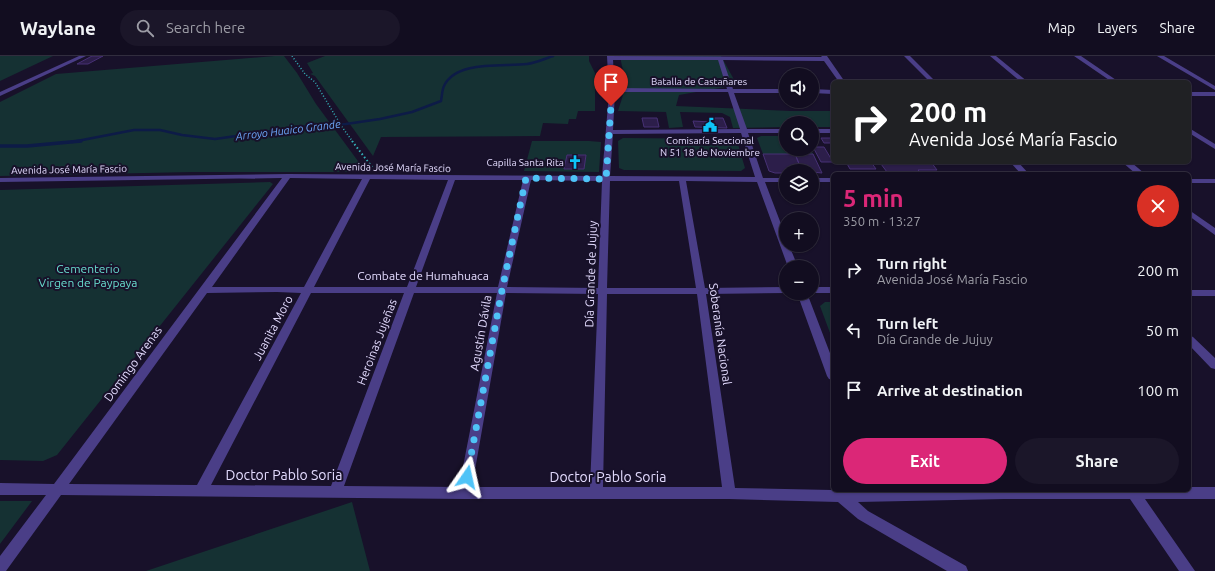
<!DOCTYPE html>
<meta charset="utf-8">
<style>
:root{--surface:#120d20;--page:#1b1629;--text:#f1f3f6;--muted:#9c9ca5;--line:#312d3e;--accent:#db2777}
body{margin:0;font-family:Ubuntu,sans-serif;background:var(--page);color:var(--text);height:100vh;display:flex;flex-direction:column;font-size:15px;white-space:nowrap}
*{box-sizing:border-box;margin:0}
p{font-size:13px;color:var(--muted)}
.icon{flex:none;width:22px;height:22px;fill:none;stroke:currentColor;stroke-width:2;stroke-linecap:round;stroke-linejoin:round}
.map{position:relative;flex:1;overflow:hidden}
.drawer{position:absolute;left:831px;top:116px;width:360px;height:320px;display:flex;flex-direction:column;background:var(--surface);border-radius:6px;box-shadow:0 1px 3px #0004,0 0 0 1px var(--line)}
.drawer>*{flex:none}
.banner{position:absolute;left:831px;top:24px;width:360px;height:84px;border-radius:6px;box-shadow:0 1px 3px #0004,0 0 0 1px var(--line);background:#202124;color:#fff;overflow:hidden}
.tools{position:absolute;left:779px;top:12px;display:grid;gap:8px}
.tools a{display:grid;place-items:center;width:40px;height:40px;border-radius:50%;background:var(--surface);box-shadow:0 1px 3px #0004,0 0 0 1px var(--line);font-size:20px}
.pin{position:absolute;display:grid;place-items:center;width:34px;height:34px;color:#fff;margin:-41px -17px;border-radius:50% 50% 50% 0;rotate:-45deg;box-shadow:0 0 4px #0007}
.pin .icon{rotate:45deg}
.me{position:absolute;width:44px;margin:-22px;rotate:11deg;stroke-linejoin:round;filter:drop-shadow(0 0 3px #0008)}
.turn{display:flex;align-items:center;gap:14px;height:84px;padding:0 12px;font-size:18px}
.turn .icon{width:52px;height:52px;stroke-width:2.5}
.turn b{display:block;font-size:28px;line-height:34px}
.round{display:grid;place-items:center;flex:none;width:42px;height:42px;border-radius:21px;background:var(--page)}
.head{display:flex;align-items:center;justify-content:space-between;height:68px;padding:0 12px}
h1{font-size:24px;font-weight:700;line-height:30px;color:var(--accent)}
.cta{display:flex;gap:8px;margin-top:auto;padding:8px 12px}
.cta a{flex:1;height:46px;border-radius:24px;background:var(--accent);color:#fff;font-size:16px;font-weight:700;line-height:46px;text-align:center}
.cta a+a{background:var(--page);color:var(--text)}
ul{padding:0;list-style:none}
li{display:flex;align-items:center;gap:12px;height:60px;padding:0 12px}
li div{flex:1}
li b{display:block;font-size:15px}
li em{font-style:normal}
header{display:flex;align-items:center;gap:24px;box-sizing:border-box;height:56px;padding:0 20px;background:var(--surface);border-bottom:1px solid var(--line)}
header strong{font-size:19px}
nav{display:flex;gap:22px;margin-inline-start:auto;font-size:14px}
.search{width:280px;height:36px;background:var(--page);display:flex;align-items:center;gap:10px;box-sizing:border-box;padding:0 14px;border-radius:22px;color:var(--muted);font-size:15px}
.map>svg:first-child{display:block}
.green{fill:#153133}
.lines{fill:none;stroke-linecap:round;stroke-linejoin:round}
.stream-far1{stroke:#0d1b47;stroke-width:2.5}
.stream{stroke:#0d1b47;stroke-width:3.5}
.building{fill:#2c1e4a;stroke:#473175}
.path-far1{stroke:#34b1b9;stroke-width:1.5;stroke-dasharray:1 2;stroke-linecap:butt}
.path{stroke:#34b1b9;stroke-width:2;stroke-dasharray:1.5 2.5;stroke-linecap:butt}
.minor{fill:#4a3e87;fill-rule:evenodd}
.tertiary{fill:#4a3e87;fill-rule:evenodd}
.route{stroke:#4fc3f7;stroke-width:7;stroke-dasharray:0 12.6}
.labels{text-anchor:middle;stroke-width:4;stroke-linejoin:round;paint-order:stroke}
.far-street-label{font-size:10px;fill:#e3dbfe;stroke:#18112a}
.far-poi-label{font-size:10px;fill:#e3dbfe;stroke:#18112a}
.far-water-label{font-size:11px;font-style:italic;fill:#6da8fa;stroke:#18112a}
.park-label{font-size:12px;fill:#68ddce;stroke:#18112a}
.street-label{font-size:12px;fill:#e3dbfe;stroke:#18112a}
.near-street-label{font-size:14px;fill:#e3dbfe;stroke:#18112a}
</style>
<header>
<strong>Waylane</strong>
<div class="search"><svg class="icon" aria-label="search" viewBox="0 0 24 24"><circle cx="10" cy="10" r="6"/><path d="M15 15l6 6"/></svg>Search here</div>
<nav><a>Map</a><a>Layers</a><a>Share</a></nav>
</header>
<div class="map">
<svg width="1215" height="515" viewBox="0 0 1215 515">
<rect width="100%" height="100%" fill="#18112a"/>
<path class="green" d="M0,0H53L0,25Z
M275,0H284L297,17L316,48L366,116H193L0,120V46L56,18Z
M325,0H589V5L595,17V55H578L576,63H569L568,68L543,67L540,80L381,81L373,100L315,20L310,18L313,17L307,7Z
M621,0H721L737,29L679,39L676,50L790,55H833V71H812V67H786V71L733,72L730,61L722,57L680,56L683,71L669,72L666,56L618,55C621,45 626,33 625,21C624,14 620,8 621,0Z
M761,80H786V93H811L813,98H763L757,82Z
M623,82L732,83L737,85L745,112L741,115L624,114L619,112L618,85Z
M532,85H589L601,86L599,116L524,115Z
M270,126L273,128L57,399L43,405L0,404V134Z
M825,246H833V285L820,250Z
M0,445H32L0,488Z
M352,446L370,515H146Z"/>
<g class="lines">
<path class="stream-far1" d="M72,86L134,74H160L182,79L215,83L315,69L346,68L380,63L412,56L441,45C442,40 442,34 444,30C456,4 503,11 527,8C536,7 544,3 553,0"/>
<path class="stream" d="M0,90H27L81,85"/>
</g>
<path class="building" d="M92,0H103L88,8H77Z
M642,62H657L659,71H644Z
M711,62H723L727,72L695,71L693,65L712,66Z
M821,82H833V87H824Z
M813,91H824L833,106H821Z
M763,98H795L802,115H786V117H775L769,115Z
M795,98H813L822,117L802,115Z
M567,99H586L584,113H564Z
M846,106H871L876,113H850Z
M916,106H931L937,114H918L920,116H887L881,108H917Z"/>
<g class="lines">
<path class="path-far1" d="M292,0L305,18L315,26L342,71L353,86"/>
<path class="path" d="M352,85L372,111"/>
<path class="minor" d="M607,0L822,1L821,0H827L845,26H839L824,5L723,4L733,33H786V37H734L747,73H786V77H748L763,122H786V126H765L786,181V189H789L798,211H788L757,126L686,125L705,232L786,231V237L706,238L735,432L878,435L1189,434V431H1215V443H1145L1195,515H1179L1130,443H1004L858,446L868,455L966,510L968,515H947L858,463L838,446L729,443H464L61,439L6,515H0V500L46,439H0V427L54,428L282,122L0,126V122L288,118L602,120L609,37ZM613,4H718L727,33L615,32ZM615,36H728L740,73L613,74ZM741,77L755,121L610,120L613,78ZM290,122L362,123L304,231H212ZM370,123L448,124L407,231H314ZM455,124H523L498,231H416ZM531,124L602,125L598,232L507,231ZM610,125H679L696,232H607ZM277,236L301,237L197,429L69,428L207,237ZM311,237H404L331,430L211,429ZM414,237H497L459,431L344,430ZM506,237L598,238L590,431H472ZM607,238H697L722,431H603Z
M904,0H910L936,26H930Z
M990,0H996L1028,26H1021Z
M1074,0H1081L1119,26H1112Z
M1157,0H1164L1215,30V34Z
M812,33L833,34V38L812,37Z
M1189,36H1215V40H1189Z
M1189,72L1215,88V93L1189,77Z
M812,73H833V77H812Z
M1010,106H1018L1029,118H1021Z
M1122,106H1131L1145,118H1136Z
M812,122H833V126H812Z
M1189,123H1215V127H1189Z
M1189,154L1215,172V179L1189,160Z
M812,231H833V237H812Z
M1189,234H1215V240H1189Z
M797,237H807L833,305V324L829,323L827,320Z
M1189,279L1193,281L1215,302V313L1211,312L1189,289Z"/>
<path class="tertiary" d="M79,0H86L0,40V36Z"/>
</g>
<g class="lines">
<path class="route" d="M467,421L502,234L526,122L606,123L611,50"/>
</g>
<defs>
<symbol id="civic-bare" viewBox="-9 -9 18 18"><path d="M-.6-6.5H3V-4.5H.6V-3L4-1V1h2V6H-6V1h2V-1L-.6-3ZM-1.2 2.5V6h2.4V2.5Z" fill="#0ec4f8" stroke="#18112a" stroke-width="2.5" paint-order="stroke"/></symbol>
<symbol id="church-bare" viewBox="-9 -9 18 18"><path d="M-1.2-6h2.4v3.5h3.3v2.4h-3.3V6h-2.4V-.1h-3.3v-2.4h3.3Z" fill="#0ec4f8" stroke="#18112a" stroke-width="2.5" paint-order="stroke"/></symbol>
</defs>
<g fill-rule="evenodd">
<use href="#civic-bare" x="700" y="59" width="20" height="20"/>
<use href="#church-bare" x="565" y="96" width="20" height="20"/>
</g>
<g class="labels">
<g class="far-street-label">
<text x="699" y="29">Batalla de Castañares</text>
<text transform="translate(393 111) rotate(1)" y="4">Avenida José María Fascio</text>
<text transform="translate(69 113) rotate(-1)" y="4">Avenida José María Fascio</text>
</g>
<g class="far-poi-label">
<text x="710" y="88">Comisaría Seccional<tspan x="710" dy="12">N 51 18 de Noviembre</tspan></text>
<text x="564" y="110" text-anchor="end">Capilla Santa Rita</text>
</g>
<g class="far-water-label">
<text transform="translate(288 74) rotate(-7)" y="4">Arroyo Huaico Grande</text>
</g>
<g class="park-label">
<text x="88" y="217">Cementerio<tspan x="88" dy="14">Virgen de Paypaya</tspan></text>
</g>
<g class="street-label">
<text transform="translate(591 218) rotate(-88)" y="4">Día Grande de Jujuy</text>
<text x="423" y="224">Combate de Humahuaca</text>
<text transform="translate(273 272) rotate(-62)" y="4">Juanita Moro</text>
<text transform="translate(481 277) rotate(-80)" y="4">Agustín Dávila</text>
<text transform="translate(720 278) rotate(82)" y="4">Soberanía Nacional</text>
<text transform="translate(377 286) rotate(-69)" y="4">Heroinas Jujeñas</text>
<text transform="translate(133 308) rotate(-54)" y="4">Domingo Arenas</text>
</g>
<g class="near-street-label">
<text x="284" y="424">Doctor Pablo Soria</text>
<text x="608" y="426">Doctor Pablo Soria</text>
</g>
</g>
</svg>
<div class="tools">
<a><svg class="icon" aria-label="sound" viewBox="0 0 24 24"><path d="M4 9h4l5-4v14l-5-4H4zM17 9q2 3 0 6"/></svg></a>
<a><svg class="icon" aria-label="search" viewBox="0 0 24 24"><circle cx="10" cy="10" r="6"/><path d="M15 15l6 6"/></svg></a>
<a><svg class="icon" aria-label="layers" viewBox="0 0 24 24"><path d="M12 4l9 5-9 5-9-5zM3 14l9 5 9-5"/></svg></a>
<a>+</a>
<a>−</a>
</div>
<div class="pin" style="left:611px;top:50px;background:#d93025"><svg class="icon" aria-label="arrive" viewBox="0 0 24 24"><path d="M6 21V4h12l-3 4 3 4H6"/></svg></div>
<svg class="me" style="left:467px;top:421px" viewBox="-20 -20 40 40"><path d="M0-17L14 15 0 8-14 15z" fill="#4fc3f7" stroke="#fff" stroke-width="4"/></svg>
<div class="banner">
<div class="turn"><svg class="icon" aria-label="right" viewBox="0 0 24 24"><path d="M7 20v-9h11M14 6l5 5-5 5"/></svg><div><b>200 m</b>Avenida José María Fascio</div></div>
</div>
<section class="drawer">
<div class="head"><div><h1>5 min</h1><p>350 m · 13:27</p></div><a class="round" style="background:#d93025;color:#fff"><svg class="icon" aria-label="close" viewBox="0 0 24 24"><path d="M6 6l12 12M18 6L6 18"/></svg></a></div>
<ul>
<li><svg class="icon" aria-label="right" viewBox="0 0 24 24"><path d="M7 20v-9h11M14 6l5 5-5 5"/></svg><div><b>Turn right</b><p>Avenida José María Fascio</p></div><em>200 m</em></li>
<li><svg class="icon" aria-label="left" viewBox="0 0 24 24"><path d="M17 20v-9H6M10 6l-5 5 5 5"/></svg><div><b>Turn left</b><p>Día Grande de Jujuy</p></div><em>50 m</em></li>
<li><svg class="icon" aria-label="arrive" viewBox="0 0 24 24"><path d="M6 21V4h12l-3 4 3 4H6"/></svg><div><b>Arrive at destination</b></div><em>100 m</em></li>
</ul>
<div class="cta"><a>Exit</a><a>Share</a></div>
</section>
</div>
